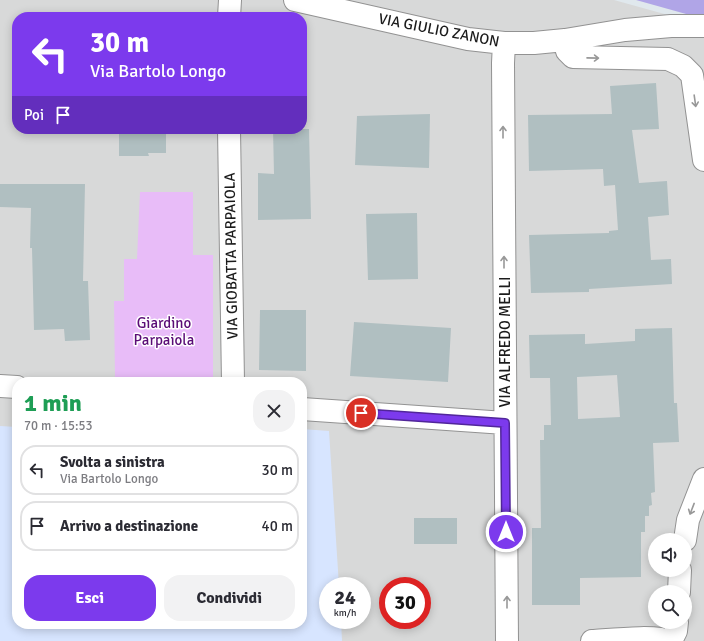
<!DOCTYPE html>
<html lang="it">
<meta charset="utf-8">
<style>
:root{--surface:#fff;--page:#f2f2f3;--text:#2b2b33;--muted:#7c7c81;--line:#e1e1e2;--accent:#7c3aed}
body{margin:0;font-family:Signika,sans-serif;background:var(--page);color:var(--text);height:100vh;display:flex;flex-direction:column;font-size:15px;white-space:nowrap}
*{box-sizing:border-box;margin:0}
p{font-size:13px;color:var(--muted)}
.icon{flex:none;width:22px;height:22px;fill:none;stroke:currentColor;stroke-width:2;stroke-linecap:round;stroke-linejoin:round}
.map{position:relative;flex:1;overflow:hidden}
.panel{position:absolute;left:12px;top:377px;width:295px;height:252px;display:flex;flex-direction:column;background:var(--surface);border-radius:16px;box-shadow:0 2px 10px #0003}
.panel>*{flex:none}
.hud{position:absolute;left:12px;top:12px;width:295px;height:122px;border-radius:16px;box-shadow:0 2px 10px #0003;background:#7c3aed;color:#fff;overflow:hidden}
.controls{position:absolute;left:648px;top:533px;display:grid;gap:8px}
.controls a{display:grid;place-items:center;width:44px;height:44px;border-radius:50%;background:var(--surface);box-shadow:0 2px 10px #0003;font-size:20px}
.speed{position:absolute;left:319px;top:577px;display:flex;gap:8px;font-size:20px;font-weight:700;text-align:center}
.speed>*{display:grid;place-content:center;width:52px;height:52px;border-radius:50%;background:var(--surface);box-shadow:0 2px 10px #0003;line-height:1}
.speed small{font-size:10px;font-weight:400}
.speed .limit{border:6px solid #d22;background:#fff;color:#111}
.pin{position:absolute;display:grid;place-items:center;width:34px;height:34px;color:#fff;margin:-17px;border:2px solid #fff;border-radius:50%;box-shadow:0 1px 4px #0007}
.me{position:absolute;width:44px;margin:-22px;rotate:0deg;stroke-linejoin:round;filter:drop-shadow(0 0 3px #0008)}
.turn{display:flex;align-items:center;gap:14px;height:84px;padding:0 12px;font-size:18px}
.turn .icon{width:52px;height:52px;stroke-width:2.5}
.turn b{display:block;font-size:28px;line-height:34px}
.then{display:flex;align-items:center;height:38px;padding:0 12px;background:#0003;gap:8px;font-size:15px}
.round{display:grid;place-items:center;flex:none;width:42px;height:42px;border-radius:16px;background:var(--page)}
.head{display:flex;align-items:center;justify-content:space-between;height:68px;padding:0 12px}
h1{font-size:24px;font-weight:800;line-height:30px;color:#1e9e55}
.primary-button{display:flex;gap:8px;margin-top:auto;padding:8px 12px}
.primary-button a{flex:1;height:46px;border-radius:16px;background:var(--accent);color:#fff;font-size:16px;font-weight:800;line-height:46px;text-align:center}
.primary-button a+a{background:var(--page);color:var(--text)}
ul{padding:0;list-style:none}
li{display:flex;align-items:center;gap:12px;height:50px;margin:0 8px 6px;padding:0 4px;border:2px solid var(--line);border-radius:16px}
li div{flex:1}
li b{display:block;font-size:15px}
li em{font-style:normal}
.map>svg:first-child{display:block}
.residential{fill:#d8d9d9;fill-rule:evenodd}
.education{fill:#d7e5ff}
.grass{fill:#b0a5e7}
.park{fill:#e8bcf8}
.building{fill:#b0bfc1;fill-rule:evenodd}
.lines{fill:none;stroke-linecap:round;stroke-linejoin:round}
.minor-casing{stroke:#929292;stroke-width:24}
.minor{stroke:#fff;stroke-width:22}
.oneway{stroke:#989898}
.route-casing{stroke:#51269a;stroke-width:10}
.route{stroke:#7c3aed;stroke-width:7}
.labels{text-anchor:middle;stroke-width:3;stroke-linejoin:round;paint-order:stroke}
.street-label{font-size:15px;fill:#1b1b1b;stroke:#fff}
.park-label{font-size:15px;fill:#5a0c76;stroke:#fff}
</style>
<div class="map">
<svg width="704" height="641" viewBox="0 0 704 641">
<rect width="100%" height="100%" fill="#e0e8ed"/>
<path class="residential" d="M0,0H614L704,25V641H0ZM17,17H302V129H17ZM17,382H302V624H17ZM655,540H685V570H655ZM328,586H362V620H328ZM388,586H422V620H388ZM655,592H685V622H655Z"/>
<path class="education" d="M0,426L17,427V624H302V429L329,431L339,586H328V620H341L342,641H0Z"/>
<path class="grass" d="M636,0H704V19Z"/>
<path class="park" d="M140,192H193V255H213V382H173L115,377L114,301H124V259H137Z"/>
<path class="building" d="M656,83L659,129L632,130L639,183L667,181L669,215L648,217L651,260L671,259L672,284L589,289V292L531,293L529,235L609,233V231L618,230L615,185L604,186L603,169L529,171L528,115L612,114L610,86Z
M430,114L429,168L355,165L357,116Z
M119,129H166V153H148L149,156H119Z
M273,129H309L311,219L258,220V173L274,174Z
M0,184H85L83,281H88L90,340L65,341L64,329L34,330L32,248H30L31,208L0,207Z
M417,213L418,279L368,280L366,214Z
M260,310H306V371L259,370Z
M354,322L451,328L448,382L350,376Z
M672,328L674,403H677L679,442L653,443L655,492L651,493L652,505L649,506V516H645V532H641V577L580,578V605H532V528H541L540,440H544V425H551L550,378H530L529,335L585,334V344L635,341V329ZM617,375L620,417L578,419L577,377Z
M414,518H457V544H414Z"/>
<g class="lines">
<defs>
<path id="minor" d="M295,0L468,39L504,43H534L565,40L625,30L671,26H704
M229,17L230,0
M565,40L567,51L573,57L668,59L683,66L692,75L704,160
M504,43L503,63L507,641
M229,129L233,382
M0,386L17,387
M302,409L505,423
M685,540L688,520L704,479
M679,592L680,570
M592,641C609,640 656,635 669,641
M671,641L676,631L677,622"/>
</defs>
<use href="#minor" class="minor-casing"/>
<use href="#minor" class="minor"/>
</g>
<defs><path id="oneway-shaft" d="M-6 0H5M1.5-3L5.5 0L1.5 3" fill="none" stroke-width="1.6" stroke-linecap="round" stroke-linejoin="round"/></defs>
<g class="oneway">
<use href="#oneway-shaft" transform="translate(593 58) rotate(1)"/>
<use href="#oneway-shaft" transform="translate(695 101) rotate(82)"/>
<use href="#oneway-shaft" transform="translate(503 132) rotate(-90)"/>
<use href="#oneway-shaft" transform="translate(504 262) rotate(-90)"/>
<use href="#oneway-shaft" transform="translate(692 509) rotate(111)"/>
<use href="#oneway-shaft" transform="translate(507 602) rotate(-90)"/>
</g>
<g class="lines">
<defs>
<path id="route" d="M361,413L505,423L506,532"/>
</defs>
<use href="#route" class="route-casing"/>
<use href="#route" class="route"/>
</g>
<g class="labels">
<g class="street-label">
<text transform="translate(439 30) rotate(11)" y="5">VIA GIULIO ZANON</text>
<text transform="translate(231 256) rotate(-91)" y="5">VIA GIOBATTA PARPAIOLA</text>
<text transform="translate(505 342) rotate(-90)" y="5">VIA ALFREDO MELLI</text>
</g>
<g class="park-label">
<text x="164" y="328">Giardino<tspan x="164" dy="17">Parpaiola</tspan></text>
</g>
</g>
</svg>
<div class="controls">
<a><svg class="icon" aria-label="sound" viewBox="0 0 24 24"><path d="M4 9h4l5-4v14l-5-4H4zM17 9q2 3 0 6"/></svg></a>
<a><svg class="icon" aria-label="search" viewBox="0 0 24 24"><circle cx="10" cy="10" r="6"/><path d="M15 15l6 6"/></svg></a>
</div>
<div class="speed"><div>24<small>km/h</small></div><div class="limit">30</div></div>
<div class="pin" style="left:361px;top:413px;background:#d93025"><svg class="icon" aria-label="arrive" viewBox="0 0 24 24"><path d="M6 21V4h12l-3 4 3 4H6"/></svg></div>
<svg class="me" style="left:506px;top:532px" viewBox="-20 -20 40 40"><circle r="17" fill="#7c3aed" stroke="#fff" stroke-width="3"/><path d="M0-11L8 9 0 5-8 9z" fill="#fff"/></svg>
<div class="hud">
<div class="turn"><svg class="icon" aria-label="left" viewBox="0 0 24 24"><path d="M17 20v-9H6M10 6l-5 5 5 5"/></svg><div><b>30 m</b>Via Bartolo Longo</div></div>
<div class="then">Poi<svg class="icon" aria-label="arrive" viewBox="0 0 24 24"><path d="M6 21V4h12l-3 4 3 4H6"/></svg></div>
</div>
<section class="panel">
<div class="head"><div><h1>1 min</h1><p>70 m · 15:53</p></div><a class="round"><svg class="icon" aria-label="close" viewBox="0 0 24 24"><path d="M6 6l12 12M18 6L6 18"/></svg></a></div>
<ul>
<li><svg class="icon" aria-label="left" viewBox="0 0 24 24"><path d="M17 20v-9H6M10 6l-5 5 5 5"/></svg><div><b>Svolta a sinistra</b><p>Via Bartolo Longo</p></div><em>30 m</em></li>
<li><svg class="icon" aria-label="arrive" viewBox="0 0 24 24"><path d="M6 21V4h12l-3 4 3 4H6"/></svg><div><b>Arrivo a destinazione</b></div><em>40 m</em></li>
</ul>
<div class="primary-button"><a>Esci</a><a>Condividi</a></div>
</section>
</div>
